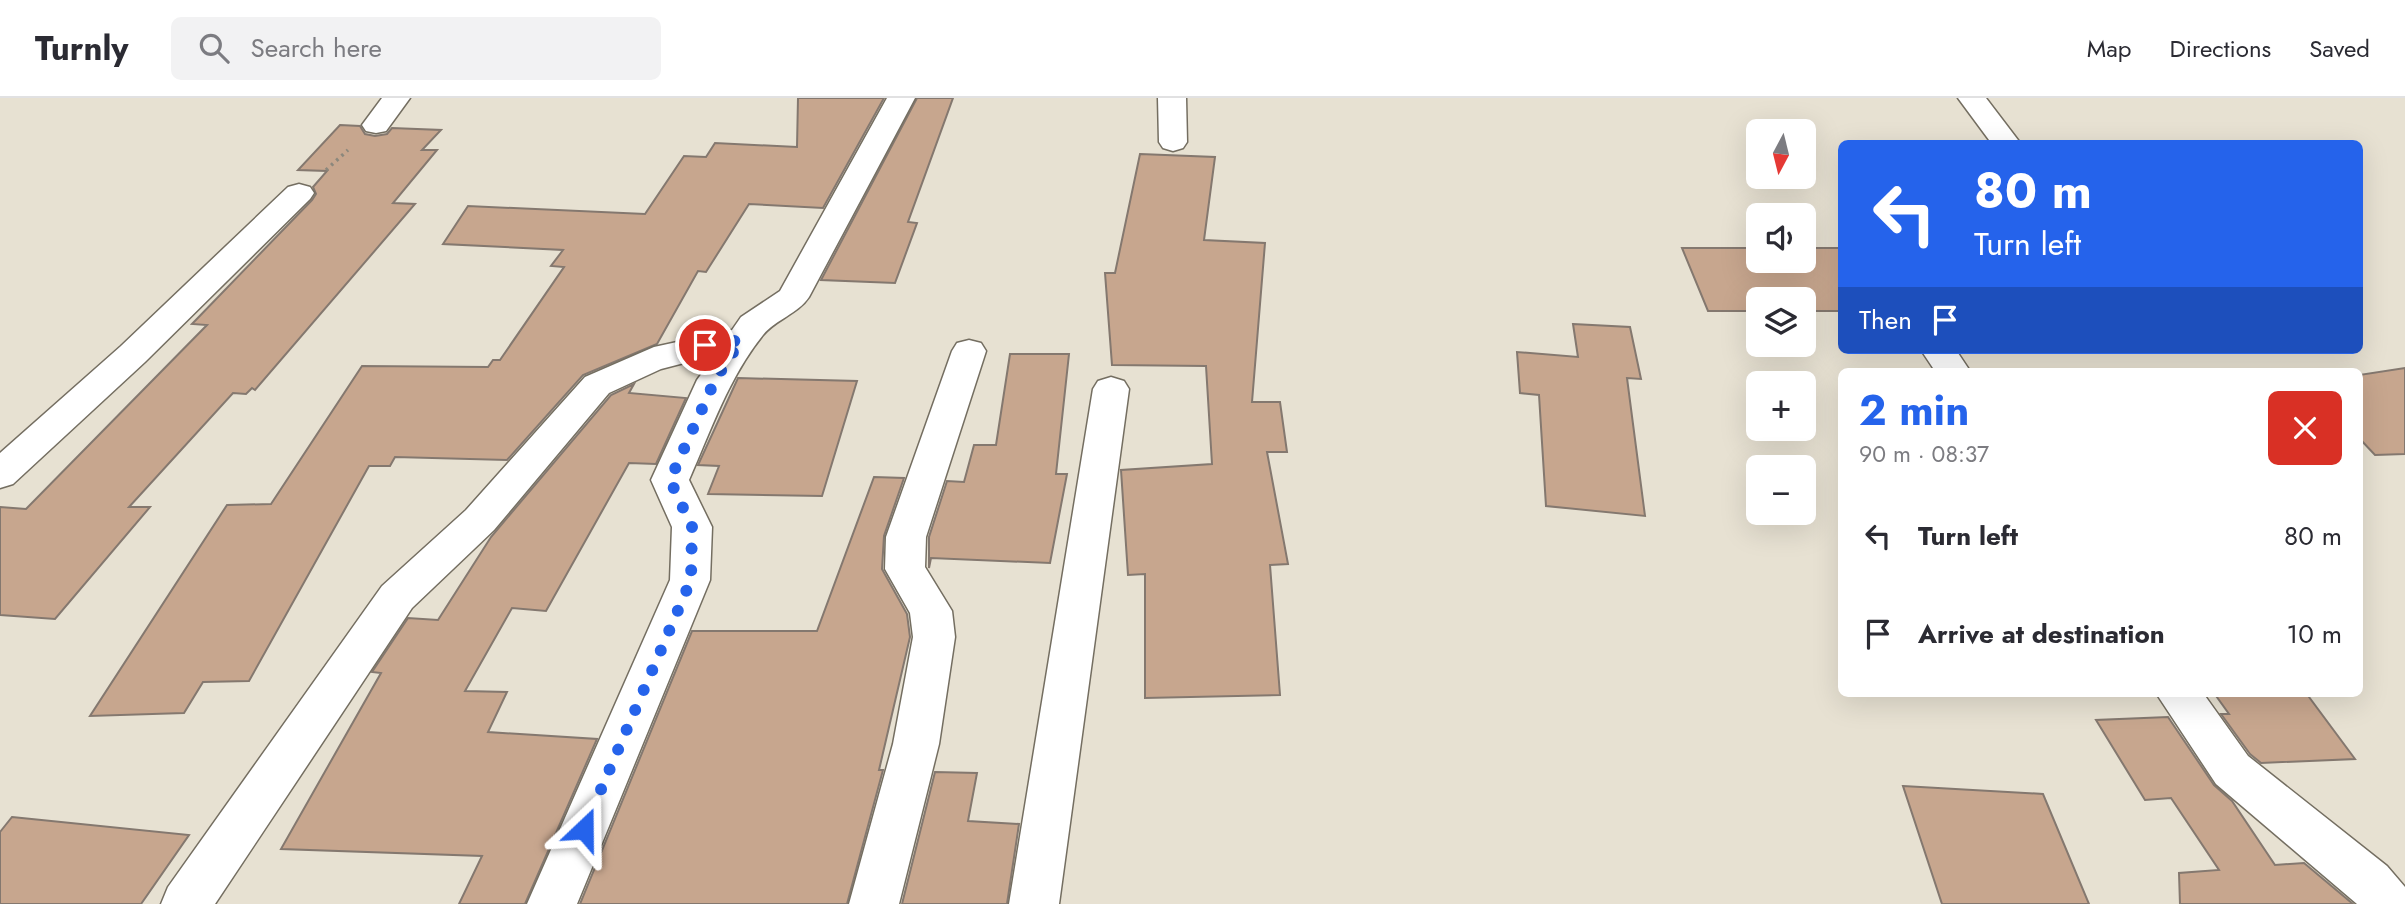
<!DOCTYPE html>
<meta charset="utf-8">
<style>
:root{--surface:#fff;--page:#f2f2f3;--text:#2b2b33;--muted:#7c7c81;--line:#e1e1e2;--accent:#2563eb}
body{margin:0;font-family:Jost,sans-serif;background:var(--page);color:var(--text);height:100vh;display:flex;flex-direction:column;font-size:26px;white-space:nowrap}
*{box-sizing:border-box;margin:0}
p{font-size:23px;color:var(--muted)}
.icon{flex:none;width:38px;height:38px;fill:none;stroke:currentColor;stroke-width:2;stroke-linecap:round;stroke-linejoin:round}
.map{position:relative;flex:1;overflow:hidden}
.side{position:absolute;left:1838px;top:270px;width:525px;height:329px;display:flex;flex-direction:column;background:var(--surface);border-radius:10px;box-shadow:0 7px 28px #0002}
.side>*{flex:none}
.top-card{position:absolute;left:1838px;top:42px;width:525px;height:214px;border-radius:10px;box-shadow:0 7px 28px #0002;background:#2563eb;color:#fff;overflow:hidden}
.needle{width:46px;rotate:187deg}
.tools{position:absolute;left:1746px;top:21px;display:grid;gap:14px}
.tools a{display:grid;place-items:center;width:70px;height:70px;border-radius:10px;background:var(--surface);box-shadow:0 7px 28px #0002;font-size:35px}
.pin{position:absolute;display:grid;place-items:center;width:60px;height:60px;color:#fff;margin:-30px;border:4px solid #fff;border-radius:50%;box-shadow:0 2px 7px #0007}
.me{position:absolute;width:77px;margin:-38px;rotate:23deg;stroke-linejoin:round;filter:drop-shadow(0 0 5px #0008)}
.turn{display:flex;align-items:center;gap:24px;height:147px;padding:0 21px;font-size:32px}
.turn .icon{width:91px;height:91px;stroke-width:2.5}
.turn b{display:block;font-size:49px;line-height:60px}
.then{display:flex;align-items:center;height:66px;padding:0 21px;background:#0003;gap:14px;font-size:26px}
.round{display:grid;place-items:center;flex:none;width:74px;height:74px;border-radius:10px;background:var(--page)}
.headline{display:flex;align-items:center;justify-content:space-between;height:119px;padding:0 21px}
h1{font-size:42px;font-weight:700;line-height:52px;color:var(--accent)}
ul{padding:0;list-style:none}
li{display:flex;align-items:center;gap:21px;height:98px;padding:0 21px}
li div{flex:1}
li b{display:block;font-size:26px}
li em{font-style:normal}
header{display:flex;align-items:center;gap:42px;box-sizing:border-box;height:98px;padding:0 35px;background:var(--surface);border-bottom:2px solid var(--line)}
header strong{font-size:33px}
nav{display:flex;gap:38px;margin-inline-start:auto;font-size:24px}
.search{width:490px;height:63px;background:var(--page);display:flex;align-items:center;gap:18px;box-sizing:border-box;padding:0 24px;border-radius:10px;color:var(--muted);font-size:26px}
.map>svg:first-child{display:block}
.building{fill:#c7a68e;stroke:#84786f;stroke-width:2}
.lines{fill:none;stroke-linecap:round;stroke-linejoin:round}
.street-casing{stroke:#746e61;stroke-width:3}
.path{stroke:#8b877c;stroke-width:3.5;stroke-dasharray:2.5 4.5;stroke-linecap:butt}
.street{fill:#fff;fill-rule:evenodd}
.route{stroke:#2563eb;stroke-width:12;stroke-dasharray:0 21.6}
</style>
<header>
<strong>Turnly</strong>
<div class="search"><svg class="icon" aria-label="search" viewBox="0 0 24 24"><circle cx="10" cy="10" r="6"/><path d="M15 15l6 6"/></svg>Search here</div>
<nav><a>Map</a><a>Directions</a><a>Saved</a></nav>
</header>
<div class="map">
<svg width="2405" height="806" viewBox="0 0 2405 806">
<rect width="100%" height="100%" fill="#e7e1d2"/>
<path class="building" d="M798,0H884L823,110L749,106L706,174L698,173L657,246L583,277L507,362L395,359L390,368H369L249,583L203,584L184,615L90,618L227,407L271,406L362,268L488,269L493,262H500L564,169L551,168L563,152L443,146L468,108L645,116L684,58L706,59L715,45L797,49Z
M917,0H953L908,124L917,125L895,185L821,182Z
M340,27L360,28L365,36L375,38L387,36L392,30L441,32L422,52H437L393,105L415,106L255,292L252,290L246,296L233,295L129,409H150L55,521L0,517V409L26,411L207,227L192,226L312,102L316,96L313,89L327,73L298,72Z
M1140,56L1215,59L1204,142L1265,145L1252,304H1280L1287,354H1267L1288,466L1270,467L1280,597L1145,600V476L1128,477L1121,372L1212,366L1206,268L1112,267L1105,175H1115Z
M1682,150H1759V163H1804V150H1841V213H1804V201H1759V213H1708Z
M1573,226L1630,229L1641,281L1627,280L1645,418L1546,408L1539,297L1520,295L1517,254L1578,259Z
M1010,256H1069L1056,376H1067L1050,465L931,460L929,470V439L947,383L964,384L974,347H996Z
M2405,270V356L2375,357L2359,340V277Z
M738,280L857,283L822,398L708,396L719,368L698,367Z
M634,286L629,295L686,300L656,366L629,365L546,513L512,510L465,593L507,594L488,634L597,641L525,806H459L482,758L281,751L381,575L372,574L408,520L438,522L491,439L611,297Z
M874,379L904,380L884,438L882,471L907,516L910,539L879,672H883L847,806H580L692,533H817Z
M2214,595H2306L2355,661L2261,665L2250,656L2221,616H2229Z
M2168,619L2214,687L2232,703L2275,767L2304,765L2353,806H2180L2179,775L2219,772L2171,700L2145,702L2096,622Z
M935,674L977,675L968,723L1019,726L1007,806H902Z
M1903,688L2043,696L2089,806H1942Z
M12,719L189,737L141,806H0V734Z"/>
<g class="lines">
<defs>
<path id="street" d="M382,0H410L386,33L376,35L366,33L362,27Z
M887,0H915L809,199C798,216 776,221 763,237C729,279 711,332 689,382L712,429L710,482L577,806H527L670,482L672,429L651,382L697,282L715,257L661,271L609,295L494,432L412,510L215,806H161L168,789L382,488L466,412L585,279L654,249L732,232L741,219L780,193Z
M1158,0H1186L1187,44L1183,50L1173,53L1163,50L1159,44Z
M1958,0H1986L2021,46H1992Z
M299,86L310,89L314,95L310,101L145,264L13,386L0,390V355L121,248L288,89Z
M969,242L981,245L986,253L926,439L925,469L952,513L955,539L939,646L899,806H849L893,646L913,539L910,515L885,471L886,439L952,253L957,245Z
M1921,252H1956L1970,273H1935Z
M1111,279L1124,283L1129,291L1059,806H1009L1093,291L1098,283Z
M2156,595H2203L2248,658L2387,768L2405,789V806H2357L2216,686Z"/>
</defs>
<use href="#street" class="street-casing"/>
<path class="path" d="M326,72L348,52"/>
<use href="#street" class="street"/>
</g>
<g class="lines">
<path class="route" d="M584,731L691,482L692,429L670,382L715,282L741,242L705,247"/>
</g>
</svg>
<div class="tools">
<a><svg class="needle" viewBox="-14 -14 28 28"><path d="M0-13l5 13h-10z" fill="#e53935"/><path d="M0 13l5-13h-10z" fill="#7c7c81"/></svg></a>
<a><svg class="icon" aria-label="sound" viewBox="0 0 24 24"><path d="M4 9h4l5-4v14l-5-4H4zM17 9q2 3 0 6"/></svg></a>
<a><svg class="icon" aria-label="layers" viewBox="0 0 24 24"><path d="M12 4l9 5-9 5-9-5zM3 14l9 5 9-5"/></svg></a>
<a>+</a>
<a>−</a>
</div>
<div class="pin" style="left:705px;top:247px;background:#d93025"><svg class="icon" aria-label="arrive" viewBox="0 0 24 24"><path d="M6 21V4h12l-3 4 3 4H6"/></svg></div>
<svg class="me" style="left:584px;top:731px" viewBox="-20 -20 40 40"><path d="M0-17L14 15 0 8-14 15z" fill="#2563eb" stroke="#fff" stroke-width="4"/></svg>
<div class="top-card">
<div class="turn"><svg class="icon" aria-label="left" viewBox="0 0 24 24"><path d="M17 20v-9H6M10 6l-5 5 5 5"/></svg><div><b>80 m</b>Turn left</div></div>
<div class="then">Then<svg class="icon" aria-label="arrive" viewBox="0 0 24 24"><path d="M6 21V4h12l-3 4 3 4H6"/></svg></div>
</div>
<section class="side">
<div class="headline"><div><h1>2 min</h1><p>90 m · 08:37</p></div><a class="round" style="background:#d93025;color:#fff"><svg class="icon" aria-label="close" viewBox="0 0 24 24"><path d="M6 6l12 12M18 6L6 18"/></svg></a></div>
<ul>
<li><svg class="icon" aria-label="left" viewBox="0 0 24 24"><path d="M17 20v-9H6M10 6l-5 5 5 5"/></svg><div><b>Turn left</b></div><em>80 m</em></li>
<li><svg class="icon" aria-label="arrive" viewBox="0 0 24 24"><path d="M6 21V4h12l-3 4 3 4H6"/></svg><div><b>Arrive at destination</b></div><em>10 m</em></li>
</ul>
</section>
</div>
